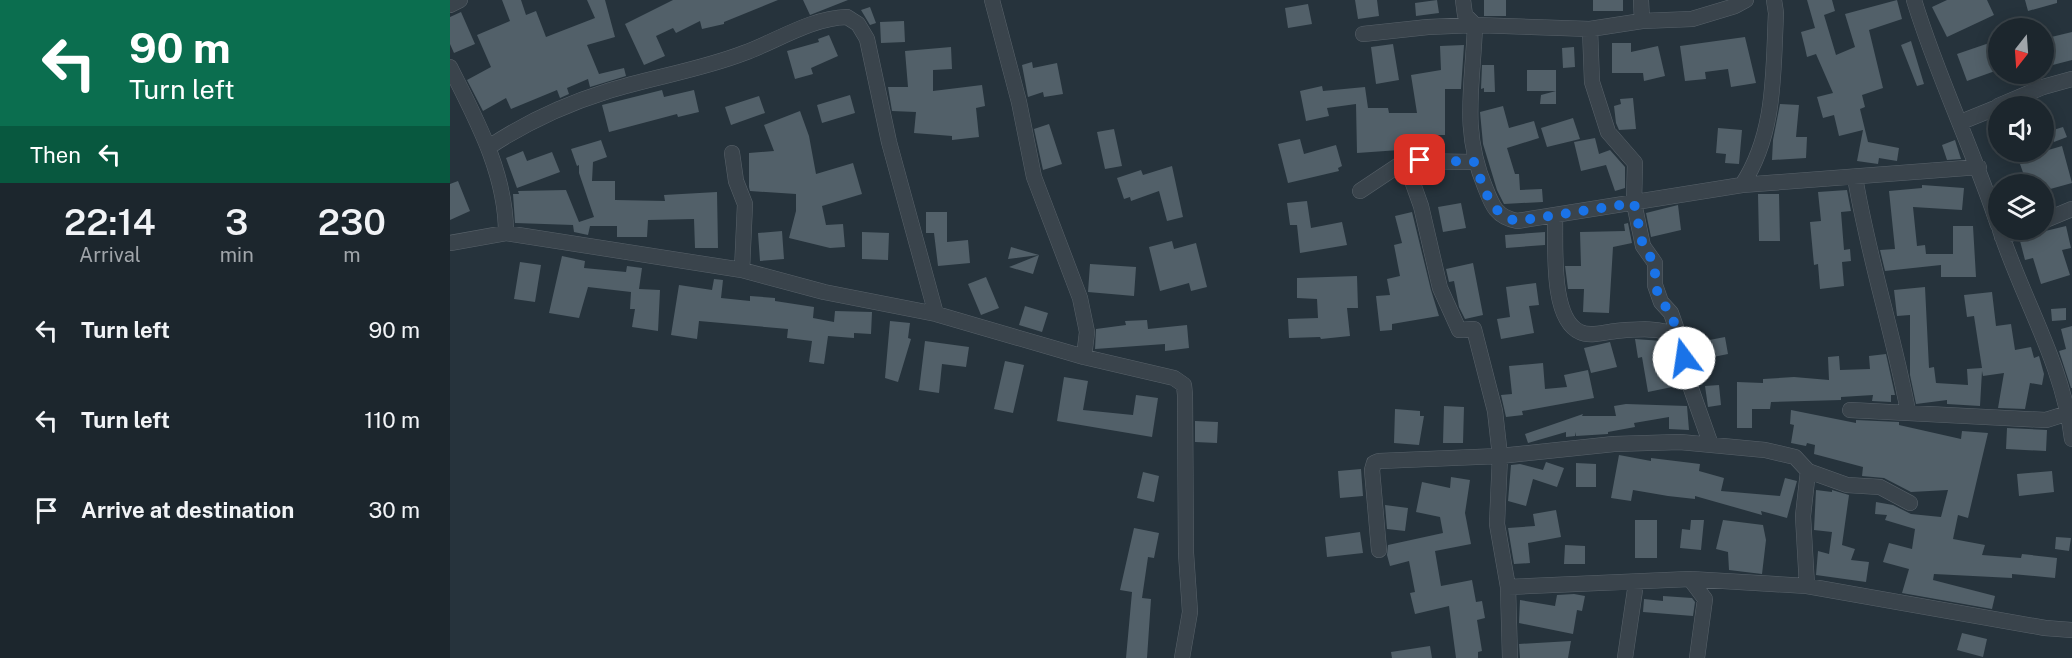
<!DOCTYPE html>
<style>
:root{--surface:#1c262d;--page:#293239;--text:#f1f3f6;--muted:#a0a5aa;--line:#3a4349}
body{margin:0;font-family:"Public Sans",sans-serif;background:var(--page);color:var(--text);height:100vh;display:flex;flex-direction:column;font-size:22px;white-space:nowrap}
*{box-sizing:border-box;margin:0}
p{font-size:20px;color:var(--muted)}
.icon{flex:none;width:33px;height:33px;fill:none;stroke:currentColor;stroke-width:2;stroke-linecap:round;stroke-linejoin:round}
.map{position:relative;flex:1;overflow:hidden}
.side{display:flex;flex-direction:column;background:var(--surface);width:450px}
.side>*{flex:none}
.banner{background:#0b6e4f;color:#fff;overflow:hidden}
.needle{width:39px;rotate:197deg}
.tools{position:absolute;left:1538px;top:18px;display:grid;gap:12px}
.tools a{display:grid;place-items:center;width:66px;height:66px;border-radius:50%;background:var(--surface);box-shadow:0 3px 15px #0003,0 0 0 2px var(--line);font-size:30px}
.pin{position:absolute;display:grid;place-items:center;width:51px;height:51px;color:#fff;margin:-26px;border-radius:12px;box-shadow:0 3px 9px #0006}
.me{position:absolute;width:66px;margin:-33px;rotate:346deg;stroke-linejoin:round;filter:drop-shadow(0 0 4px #0008)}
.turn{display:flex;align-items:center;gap:21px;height:126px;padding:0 30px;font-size:27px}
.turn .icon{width:78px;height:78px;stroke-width:2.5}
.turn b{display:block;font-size:42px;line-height:51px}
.then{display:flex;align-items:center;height:57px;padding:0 30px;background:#0003;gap:12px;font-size:22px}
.eta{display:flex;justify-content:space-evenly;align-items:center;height:102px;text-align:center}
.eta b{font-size:36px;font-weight:600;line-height:42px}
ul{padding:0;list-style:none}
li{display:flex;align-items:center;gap:18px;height:90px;padding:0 30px}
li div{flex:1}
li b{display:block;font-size:22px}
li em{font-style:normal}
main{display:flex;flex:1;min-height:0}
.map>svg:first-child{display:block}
.building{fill:#526069}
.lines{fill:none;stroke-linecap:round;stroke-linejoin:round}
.street-casing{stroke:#58626a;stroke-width:16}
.street{stroke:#3a444c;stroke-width:15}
.route{stroke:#1a73e8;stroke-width:10;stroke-dasharray:0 18}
</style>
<main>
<section class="side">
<div class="banner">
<div class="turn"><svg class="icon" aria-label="left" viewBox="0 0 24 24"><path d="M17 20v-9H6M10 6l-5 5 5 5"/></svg><div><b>90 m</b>Turn left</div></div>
<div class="then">Then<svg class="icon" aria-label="left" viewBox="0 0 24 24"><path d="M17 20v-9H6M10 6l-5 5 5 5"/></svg></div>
</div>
<div class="eta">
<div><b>22:14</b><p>Arrival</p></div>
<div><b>3</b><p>min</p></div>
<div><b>230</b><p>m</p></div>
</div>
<ul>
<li><svg class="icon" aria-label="left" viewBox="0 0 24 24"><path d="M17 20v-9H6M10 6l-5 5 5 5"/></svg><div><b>Turn left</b></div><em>90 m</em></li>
<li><svg class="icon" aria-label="left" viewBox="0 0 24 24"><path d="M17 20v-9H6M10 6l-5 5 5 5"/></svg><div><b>Turn left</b></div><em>110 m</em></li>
<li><svg class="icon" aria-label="arrive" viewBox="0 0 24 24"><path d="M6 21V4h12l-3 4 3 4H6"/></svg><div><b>Arrive at destination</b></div><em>30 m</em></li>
</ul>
</section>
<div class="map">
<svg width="1622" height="658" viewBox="0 0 1622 658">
<rect width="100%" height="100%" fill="#26333c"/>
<path class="building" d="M52,0H71L76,15L86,11L96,37L145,18L137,0H155L165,37L137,45L149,74L174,68L176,76L140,87L138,79L117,88L119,94L110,98L107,90L61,109L56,98L33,111L17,80L41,67L27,35L60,21Z
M223,0H328L274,22V24L252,29L250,21L226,33L223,28L206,36L215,56L194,65L175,24Z
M353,0H398L360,15Z
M905,0H927L929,16L908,19Z
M987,0L989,13L966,16L965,3Z
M1034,0H1056V16H1034Z
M1143,0H1173V11H1143Z
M1357,0H1382L1385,11L1374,15L1386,55L1405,47L1395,14L1447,0L1452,19L1419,30L1433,88L1412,95L1415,107L1410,109L1418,142L1449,148L1447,161L1429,158L1428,164L1407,161L1413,130L1389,136L1384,115L1373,118L1367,97L1383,93L1366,54L1357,57L1355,48L1351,32L1365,28Z
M1497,0H1537L1544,15L1497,37L1482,7Z
M1575,0H1607V3L1578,11Z
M858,4L862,24L838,28L835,8Z
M420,7L426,23L420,25L411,10Z
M11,12L25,44L4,53L0,44V17Z
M454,21L455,42L431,43L430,22Z
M1622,32V60L1595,67L1593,39Z
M379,35L388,56L361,68L363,74L345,79L337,51L369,42L368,39Z
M1295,37L1306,83L1281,87L1278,69L1255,72L1256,79L1235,81L1230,46Z
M1548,40V70L1517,81L1507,54Z
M1461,41L1474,84L1467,86L1451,45Z
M1162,43H1181V52L1208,46L1215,76L1194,81L1193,73H1162Z
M943,44L949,80L926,84L921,47Z
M1014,45L1011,89H995V135H978V148L907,153L906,104L877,108L879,116L856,121L850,91L872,86L873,91L915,87L918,108H938L939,113H967L961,75L991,70L990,46Z
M501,47L502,69L483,70V91L532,85L535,106L526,108L529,137L502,140V136L464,133L466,112L442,111L438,87H458L455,51Z
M1124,47L1125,67L1113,68L1112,48Z
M582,62L583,68L607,63L613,94L594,97L593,92L578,97L572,65Z
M1032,65H1044L1045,92H1034V88L1031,89Z
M1077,70H1106V91H1077Z
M212,90L214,97L244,90L249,112L228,117L227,114L159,132L152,105Z
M1106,91V104H1090L1091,95Z
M400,95L405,113L372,123L367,105Z
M309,96L315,113L281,125L275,107Z
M1183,98L1186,129L1169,130L1166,123L1164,106L1171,104L1170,99Z
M1330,104L1349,105L1346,137H1357L1356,158L1322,160L1323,140Z
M1053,106L1059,128L1084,121L1089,138L1057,148L1065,174H1069L1070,190L1092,189L1093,202L1054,204L1047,190L1033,144L1030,112Z
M350,111L359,136L366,174L403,163L412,194L372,206L376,225L393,224L395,247L380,248L339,238L346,211V194L300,191L299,187V153L324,151L314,125Z
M1123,118L1130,139L1097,147L1091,128Z
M599,124L612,164L593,170L584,129Z
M1613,127L1617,137L1604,142L1600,131Z
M1268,128L1292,130L1289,164L1275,163L1276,154L1266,153Z
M664,129L672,166L655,169L647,132Z
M1145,138L1149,154L1160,150L1175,167V188L1165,191L1156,165L1131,171L1124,142Z
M850,139L854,154L886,145L892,166L888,168L889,171L838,183L828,144Z
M151,140L157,157L143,162L142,181H165V200L215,201L214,195L267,192L268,248H245L244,219L198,220L197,237H167V226H140L138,235L124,232L123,225L65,223L63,194H69L68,191L116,190L129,222L144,217L129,173V165L127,166L121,149Z
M1505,140L1511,159L1497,160L1492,145Z
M1612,146L1622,183L1593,191V184H1577L1570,164L1576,162L1574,157Z
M73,151L77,161L102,152L110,172L67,188L56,158Z
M722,166L733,217L717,221L709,191L681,201L680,197L674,199L667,178L691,170L693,175Z
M8,181L20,211L0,220V184Z
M1472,185L1514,188L1512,210L1463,207L1467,246L1475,245L1476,254H1503V226H1523L1526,277H1491V265L1435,271L1430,250L1445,249L1439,191L1472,188Z
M1397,190L1401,211L1391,212L1394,250L1400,249L1401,261L1392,262L1394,286L1370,289L1368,264L1364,265L1360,222L1371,221L1368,192Z
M1308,194H1329L1330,241H1309Z
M857,201L861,228L892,222L897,245L850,253L847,225H840L837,203Z
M1011,203L1016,228L993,232L988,207Z
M1228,205L1231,230L1201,237L1196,213Z
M476,212H497V242L518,240L520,263L488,266L484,233H476Z
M962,212L981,290L989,316L942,324V330L930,331L926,296L940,295L937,279L950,276L944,245L952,243L945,216Z
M1178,223L1182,243L1163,247L1159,313L1133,312L1134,289H1118L1115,266H1131L1130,232L1175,231L1174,224Z
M1616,226L1621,248L1612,250L1620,275L1591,284L1583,258L1575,260L1570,241L1579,235Z
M332,231L334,259L310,261L308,233Z
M412,232L439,233L438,260L412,259Z
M1095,232V245L1056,248L1055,235Z
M722,241L724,249L746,243L757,287L741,291L739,283L710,291L699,247Z
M561,247L589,255L558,259Z
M589,255L583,274L559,267Z
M112,256L135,261L134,268L176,272L177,266L192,268L189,289L210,290L208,331L182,327L185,309H180L181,292L138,287L129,318L99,313Z
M70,262L91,265L85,302L64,299Z
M1023,263L1033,315L1015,319L1009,307L1004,281L999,282L996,269Z
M640,264L686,267L684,296L638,292Z
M907,276L908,308H897L900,336L871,339L870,337L839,338L838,319L868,318L867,299L847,298V278Z
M536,277L549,308L531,315L518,284Z
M264,279L273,280L271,298L300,301V296L325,298V301L364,307L363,318L384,322L385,311L422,312L421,334L404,333V338L378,336L374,364L359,362L362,341L337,338L338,329L249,321L247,339L221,335L229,285L262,290Z
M1086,283L1089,305L1079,306L1084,333L1051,339L1047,319L1060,317L1056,287Z
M1475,287L1479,368L1484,367L1486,383L1518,385L1517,369L1532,368L1524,316L1517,317L1514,295L1542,292L1546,326L1561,324L1565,350L1581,347L1584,358L1589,356L1594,374L1592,385L1580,383L1575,409L1548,408L1554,373L1533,376L1532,371L1530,406L1497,404V400L1466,404L1460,375V315L1447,316L1444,290Z
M575,306L598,313L592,332L569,325Z
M1616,308V320L1602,321L1601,309Z
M697,320L698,329L737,325L739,348L715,351V344L645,349L646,329L676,325L675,321Z
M440,321L460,323L458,338L461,339L448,382L435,378Z
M1622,326V388H1621L1609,351L1616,349L1611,329Z
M1275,337L1278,354L1253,359L1249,342Z
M1185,339L1212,341L1222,387L1198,392L1192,357L1188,358Z
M475,341L519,347L516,367L492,364L489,393L469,390Z
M1160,342L1167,367L1141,373L1134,348Z
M1436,354L1445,395H1441V402L1422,401L1423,395L1391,397V400L1321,402L1320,409H1302V428H1287V382L1313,383V379L1344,377L1379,380L1378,357L1389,356L1390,370L1420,369L1419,356Z
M555,361L574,365L563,413L544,409Z
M1093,363L1095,389L1117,387L1114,375L1138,370L1144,398L1072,411L1073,415L1056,417L1051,395L1062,394L1059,366Z
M614,377L638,381L633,410L683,415L686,395L708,398L702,437L607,421Z
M1269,385L1271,405L1258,407L1255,386Z
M1176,404L1237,406L1239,430L1219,429V417L1184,423L1185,427L1158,432V434L1126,436V432L1125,436L1116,437V432L1078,443L1075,434L1133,414L1132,416H1166L1164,406Z
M994,406L1014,407L1013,443H993Z
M945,409L970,411V416H974L969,445L944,443Z
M1341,410L1406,423V420L1449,422V425L1511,439L1512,431L1538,433L1518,518L1508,515L1503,539L1535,545L1532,555L1571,558L1572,554L1607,558L1605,578L1562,574V578L1484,574L1483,580L1545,596L1542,609L1452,593L1459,569L1433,562L1439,543L1462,549L1465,529L1435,520L1437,515L1425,514L1426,502L1443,505L1461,514L1491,517L1498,490L1461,492L1434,478L1412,476L1413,467L1364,454L1365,445L1357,443L1356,446L1341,443L1344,425L1340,424Z
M745,421L768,422L767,443L745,442Z
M1557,428L1597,430L1596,451L1556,449Z
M1169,455L1201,461V458L1250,464L1249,471L1274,478L1271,491L1330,496L1335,478L1347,481L1337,518L1311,511L1312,515L1245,496V499L1218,496L1183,490L1181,501L1161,498Z
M1096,462L1114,468L1107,487L1083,479L1076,506L1058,501L1061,465L1070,464L1093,470Z
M1126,463L1146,464V487H1126Z
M911,469L913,496L890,498L888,471Z
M1602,471L1604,492L1569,496L1567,474Z
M693,472L709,476L704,502L687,498Z
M1001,477L1020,480L1015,513L1021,544L985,551L991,586L1022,580L1026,602L1032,601L1035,618L1027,620L1032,651L1028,652V658H1006L999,606L965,614L960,593L965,592L959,561L940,566L937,555L938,545L993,533L990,517L966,512L972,482L1000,488Z
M1366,490L1382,492V490L1399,495L1392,545L1405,549L1401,560L1419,562L1416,582L1366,575L1368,551L1379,554L1382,532L1364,530Z
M935,505L958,508L955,531L937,529Z
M1106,510L1111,537L1078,543L1080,563L1064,564L1058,528L1085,526L1083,514Z
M1185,520H1207V558H1185Z
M1241,520H1254L1251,550L1230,548L1232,529L1240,530Z
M1273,520L1313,525L1316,540L1312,574L1279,570L1278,552L1266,549Z
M684,528L709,533L704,558L698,557L692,598L701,599L697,658H676L682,592L670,590Z
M910,532L913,553L877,557L875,537Z
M1606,537L1621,538L1619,551L1605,549Z
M1115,545L1135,546V564H1114Z
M1124,594L1135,596L1132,611L1127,610L1123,634L1069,623L1070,600L1105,606L1107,595Z
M1213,596L1242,598L1245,602L1243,616L1193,612L1194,599L1213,601Z
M1512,633L1537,639L1533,657L1507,650Z
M1121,641L1118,658H1070L1069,644Z
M980,646L982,658H942L941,652Z"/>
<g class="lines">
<defs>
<path id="street" d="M542,0L569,102L584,177L630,298L637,332L634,357
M1013,0L1015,15L1025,25C1023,86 1011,129 1035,187C1042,205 1046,217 1067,221L1292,185C1326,133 1323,73 1326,13L1324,0
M1191,0L1192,21
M1464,0C1487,76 1523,149 1548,225
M0,5L10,0
M1140,29L1142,82L1158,132L1185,163L1184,203L1193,246L1205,263V285L1211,302L1221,313L1229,336L1238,380L1261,445
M913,34L978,27L1025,25L1140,29L1192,21L1242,19L1285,6L1296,0
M0,67C26,119 56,173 56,233
M1548,106L1593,87L1622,79
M1511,122L1548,107
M39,147C75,123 116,104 158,91C203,77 250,70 294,53C327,41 361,18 397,17L408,24L417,39L439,142L486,314
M282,153L286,181L295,204L292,270
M955,161L971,206L990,288L1009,330L1024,329L1045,411L1050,456L1047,524L1058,587L1240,579L1357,586L1595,628L1622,630
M1405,177C1418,256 1443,332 1458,411
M1292,185L1529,167
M910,191L955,161L1024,162
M1105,216C1106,246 1100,319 1130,332C1140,337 1155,332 1166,331C1189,329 1208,327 1229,336
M1593,221L1622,209
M1550,230C1573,300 1613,364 1622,439
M1552,237L1571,230
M0,243L56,233L292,270L374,292L486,314L634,357L724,378L734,385L735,395L736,553L740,612L732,658
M1400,410L1596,420L1622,412
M929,550L922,470L924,463L929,461L1050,456L1164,444L1230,442L1315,450L1345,457L1358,471L1397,485L1430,487L1460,503
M1240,579L1255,599L1247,658
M1357,586L1353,516L1358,471
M1058,587L1060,658
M1175,658L1186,583"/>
</defs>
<use href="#street" class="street-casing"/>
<use href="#street" class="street"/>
</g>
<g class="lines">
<path class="route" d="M970,160L1024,162C1034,186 1039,215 1067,221L1184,203L1193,246L1205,264V285L1211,302L1221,312L1234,358"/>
</g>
</svg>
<div class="tools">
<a><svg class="needle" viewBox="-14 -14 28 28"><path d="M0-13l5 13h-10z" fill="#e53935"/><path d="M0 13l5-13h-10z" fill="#a0a5aa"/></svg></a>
<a><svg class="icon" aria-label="sound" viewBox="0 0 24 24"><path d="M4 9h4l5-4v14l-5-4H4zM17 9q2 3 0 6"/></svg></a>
<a><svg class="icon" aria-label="layers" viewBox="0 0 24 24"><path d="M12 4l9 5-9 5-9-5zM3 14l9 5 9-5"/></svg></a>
</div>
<div class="pin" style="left:970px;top:160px;background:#d93025"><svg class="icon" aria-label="arrive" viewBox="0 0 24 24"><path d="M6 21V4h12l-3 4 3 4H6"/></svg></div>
<svg class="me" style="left:1234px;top:358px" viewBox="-20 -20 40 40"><circle r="19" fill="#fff"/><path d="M0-13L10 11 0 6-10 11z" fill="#1a73e8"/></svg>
</div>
</main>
